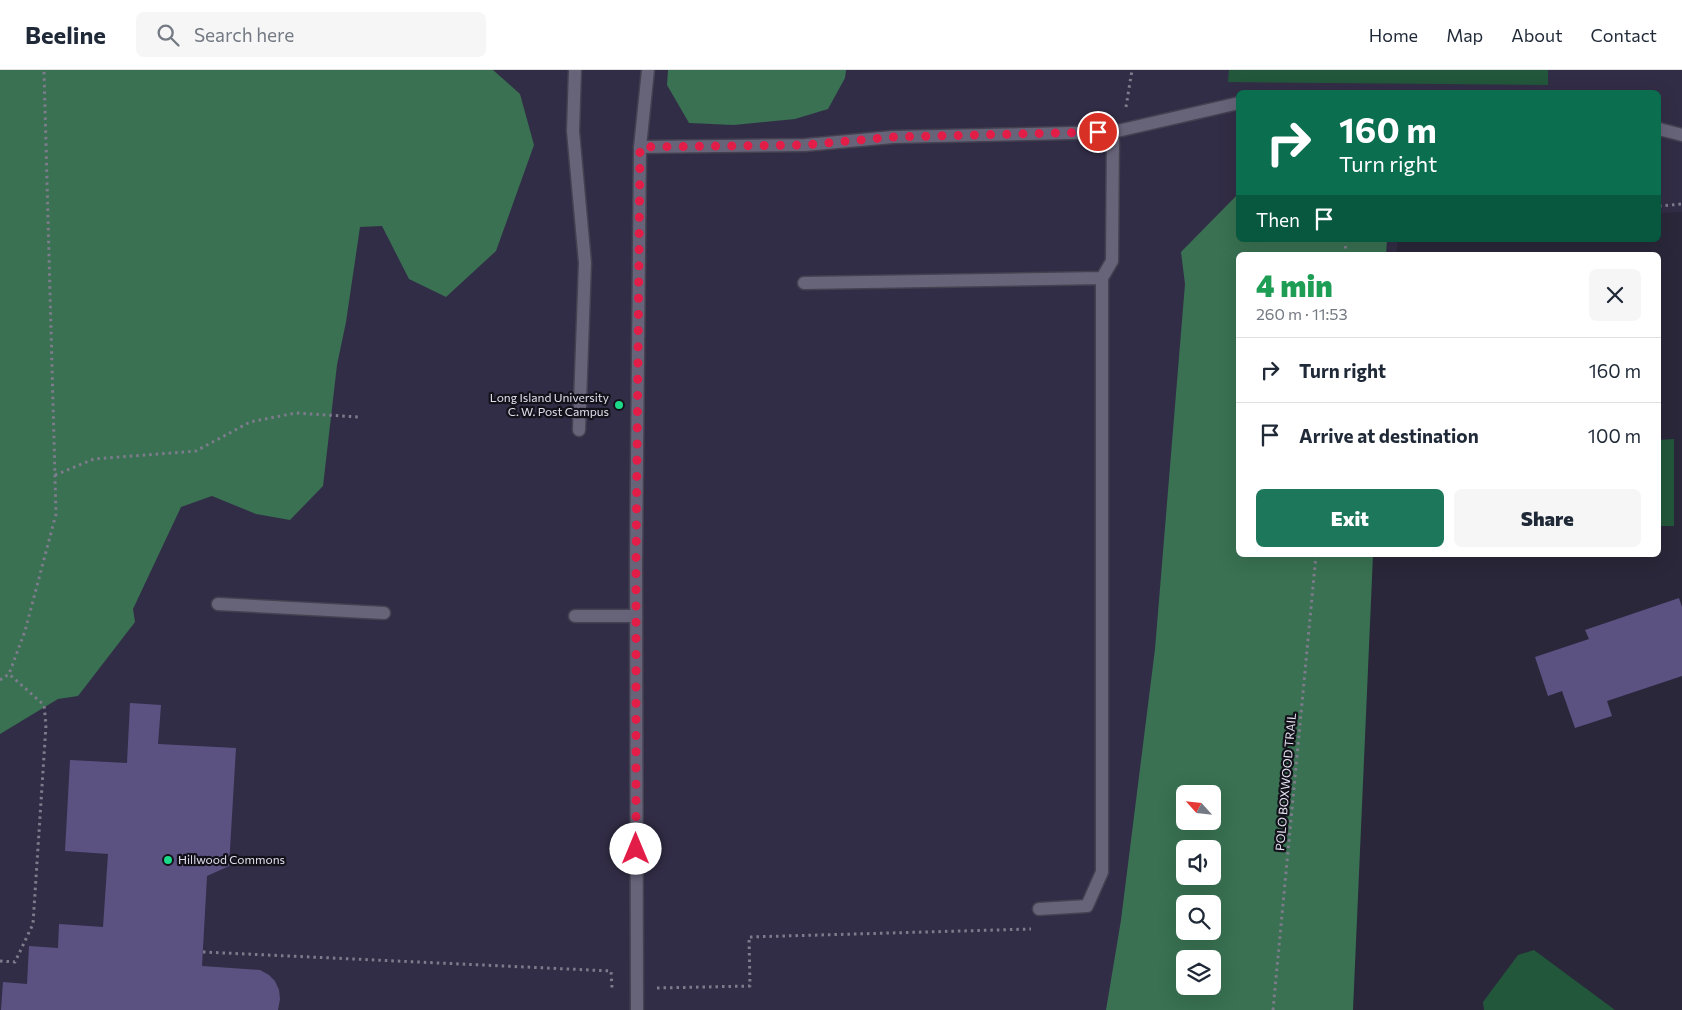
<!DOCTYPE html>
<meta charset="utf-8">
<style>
:root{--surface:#fff;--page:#f6f6f7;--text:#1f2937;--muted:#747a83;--line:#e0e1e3;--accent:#1d785b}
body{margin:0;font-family:Commissioner,sans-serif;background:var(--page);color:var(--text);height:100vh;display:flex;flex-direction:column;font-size:19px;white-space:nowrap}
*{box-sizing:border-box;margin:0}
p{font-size:16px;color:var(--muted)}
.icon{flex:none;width:28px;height:28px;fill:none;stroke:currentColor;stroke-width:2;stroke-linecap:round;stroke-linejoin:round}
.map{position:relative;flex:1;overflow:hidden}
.panel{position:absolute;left:1236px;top:182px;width:425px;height:305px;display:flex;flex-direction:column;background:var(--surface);border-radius:8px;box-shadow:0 5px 20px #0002}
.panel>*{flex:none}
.top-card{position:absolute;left:1236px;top:20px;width:425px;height:152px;border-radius:8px;box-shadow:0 5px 20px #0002;background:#0b6e4f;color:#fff;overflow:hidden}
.needle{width:32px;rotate:297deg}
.controls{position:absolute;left:1176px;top:715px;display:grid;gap:10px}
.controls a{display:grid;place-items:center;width:45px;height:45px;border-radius:8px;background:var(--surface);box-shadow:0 5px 20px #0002;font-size:25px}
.pin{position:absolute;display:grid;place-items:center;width:42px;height:42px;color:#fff;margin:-21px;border:2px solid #fff;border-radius:50%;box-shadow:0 1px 5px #0007}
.me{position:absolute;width:55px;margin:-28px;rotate:0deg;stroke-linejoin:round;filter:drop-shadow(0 0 4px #0008)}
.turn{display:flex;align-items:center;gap:18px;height:105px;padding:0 20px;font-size:22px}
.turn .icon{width:65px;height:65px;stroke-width:2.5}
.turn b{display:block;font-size:35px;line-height:42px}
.then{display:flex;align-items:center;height:48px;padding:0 20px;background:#0003;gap:10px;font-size:19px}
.round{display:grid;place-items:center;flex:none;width:52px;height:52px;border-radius:8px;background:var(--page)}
.overview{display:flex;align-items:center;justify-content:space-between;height:85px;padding:0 20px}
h1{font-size:30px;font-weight:800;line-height:38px;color:#1e9e55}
.primary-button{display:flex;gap:10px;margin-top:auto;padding:10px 20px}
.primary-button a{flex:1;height:58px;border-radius:8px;background:var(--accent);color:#fff;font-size:20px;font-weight:800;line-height:58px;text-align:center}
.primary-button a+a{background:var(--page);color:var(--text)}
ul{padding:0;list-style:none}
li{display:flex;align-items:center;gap:15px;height:65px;padding:0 20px;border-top:1px solid var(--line)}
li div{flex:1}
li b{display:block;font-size:19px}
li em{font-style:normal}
header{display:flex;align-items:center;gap:30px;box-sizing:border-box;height:70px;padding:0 25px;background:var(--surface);border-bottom:1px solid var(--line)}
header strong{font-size:24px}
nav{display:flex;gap:28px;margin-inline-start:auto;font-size:18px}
.search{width:350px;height:45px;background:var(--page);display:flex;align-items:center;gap:12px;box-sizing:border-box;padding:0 18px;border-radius:8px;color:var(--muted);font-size:19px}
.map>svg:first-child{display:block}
.built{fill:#322d46;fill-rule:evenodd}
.green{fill:#22573b}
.forest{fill:#397152;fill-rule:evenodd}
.building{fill:#5c5282}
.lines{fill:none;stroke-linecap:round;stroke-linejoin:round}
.lane-casing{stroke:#444151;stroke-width:15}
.street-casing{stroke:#444151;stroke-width:15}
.path{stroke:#7e7c8c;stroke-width:3;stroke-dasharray:2.5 4;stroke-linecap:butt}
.lane{stroke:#676379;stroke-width:12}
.street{stroke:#676379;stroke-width:12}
.route{stroke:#e11d48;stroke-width:9;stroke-dasharray:0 16.2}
.poi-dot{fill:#1bd988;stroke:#13111a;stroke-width:2}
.labels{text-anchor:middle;stroke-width:4.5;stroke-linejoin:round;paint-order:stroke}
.poi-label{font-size:12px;fill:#e1dfec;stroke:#13111a;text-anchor:end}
.street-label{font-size:12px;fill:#e1dfec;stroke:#13111a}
</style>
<header>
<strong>Beeline</strong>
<div class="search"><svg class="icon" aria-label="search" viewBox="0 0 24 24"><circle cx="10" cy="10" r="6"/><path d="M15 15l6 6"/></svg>Search here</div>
<nav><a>Home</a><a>Map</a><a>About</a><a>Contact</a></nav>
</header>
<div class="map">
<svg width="1682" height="940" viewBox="0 0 1682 940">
<rect width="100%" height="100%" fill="#2a273a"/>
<path class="built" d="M0,0H1682V142L1659,143V22H1239V170H1398L1396,185H1239V485L1326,940H0ZM1185,724H1212V751H1185ZM1185,779H1212V806H1185ZM1185,834H1212V861H1185ZM1185,889H1212V916H1185Z"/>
<path class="green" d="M1229,0H1548V15L1228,12Z
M1674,369V456H1659V370Z
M1534,880L1615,940H1484L1483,932L1518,885Z"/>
<path class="forest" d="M0,0H493L520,24L534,75L496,181L446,227L409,209L382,156L360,157L346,252L337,295L323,416L290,450L256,444L212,426L181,437L133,539L135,552L78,626L58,629L0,664Z
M668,0H846L845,8L828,39L795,49L734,55L689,53L667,15Z
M1239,123V170H1387L1386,185H1239V485H1373L1353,940H1106L1121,850L1155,579L1185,214L1181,182ZM1185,724H1212V751H1185ZM1185,779H1212V806H1185ZM1185,834H1212V861H1185ZM1185,889H1212V916H1185Z"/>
<path class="building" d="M1679,528L1682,537V606L1607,631L1612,646L1575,658L1562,621L1548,626L1535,587L1589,569L1585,560Z
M130,633L161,635L158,674L236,678L229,796L207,806L202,896L260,900L269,905L275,911L279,920L280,929L278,940H1L3,912L27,914L29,876L58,878L59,854L103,857L108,784L65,781L70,690L127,693Z"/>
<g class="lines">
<defs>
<path id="lane" d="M575,0L573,61L585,193L579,360
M1659,59L1682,65
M640,77L805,75L893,67L1113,62L1239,33
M804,213L1102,208L1112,191L1113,62
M218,534L384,543
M575,546H636
M1039,839L1087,836L1102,802V208"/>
<path id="street" d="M637,940L636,491L640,77L648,0"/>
</defs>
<use href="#lane" class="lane-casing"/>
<use href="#street" class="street-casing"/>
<path class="path" d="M1126,37L1132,0
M1659,136L1682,134
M1345,185L1346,170
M55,405L94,389L196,381L250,352L296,343L358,347
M0,610L9,604L25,561L56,444L44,0
M203,882L611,901L612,918H615
M0,891L15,892L33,854L46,655L44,635L9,604
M657,918L750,916L749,867L1031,859
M1273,940L1316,485"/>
<use href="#lane" class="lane"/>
<use href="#street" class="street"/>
</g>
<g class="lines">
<path class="route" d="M636,779V491L640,77L805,75L893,67L1098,62"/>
</g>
<g class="poi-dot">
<circle cx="619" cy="335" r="5"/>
<circle cx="168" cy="790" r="5"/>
</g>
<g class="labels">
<g class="poi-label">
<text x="609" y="332">Long Island University<tspan x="609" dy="14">C. W. Post Campus</tspan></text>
<text x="178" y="794" text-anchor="start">Hillwood Commons</text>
</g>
<g class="street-label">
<text transform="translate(1286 712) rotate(-85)" y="4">POLO BOXWOOD TRAIL</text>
</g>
</g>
</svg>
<div class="controls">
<a><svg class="needle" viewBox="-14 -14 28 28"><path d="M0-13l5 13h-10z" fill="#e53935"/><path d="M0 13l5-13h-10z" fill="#747a83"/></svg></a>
<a><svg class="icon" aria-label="sound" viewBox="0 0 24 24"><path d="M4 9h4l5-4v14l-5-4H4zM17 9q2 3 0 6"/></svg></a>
<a><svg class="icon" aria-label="search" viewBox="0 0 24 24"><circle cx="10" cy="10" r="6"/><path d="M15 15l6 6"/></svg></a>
<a><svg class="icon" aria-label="layers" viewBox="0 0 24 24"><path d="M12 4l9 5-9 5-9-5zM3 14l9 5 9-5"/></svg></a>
</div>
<div class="pin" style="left:1098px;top:62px;background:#d93025"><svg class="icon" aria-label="arrive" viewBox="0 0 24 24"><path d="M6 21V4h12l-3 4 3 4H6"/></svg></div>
<svg class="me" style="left:636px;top:779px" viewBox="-20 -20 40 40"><circle r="19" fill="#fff"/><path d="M0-13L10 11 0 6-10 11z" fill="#e11d48"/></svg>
<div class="top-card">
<div class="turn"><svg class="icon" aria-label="right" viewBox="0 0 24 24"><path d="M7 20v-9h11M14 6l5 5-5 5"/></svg><div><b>160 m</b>Turn right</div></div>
<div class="then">Then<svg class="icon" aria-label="arrive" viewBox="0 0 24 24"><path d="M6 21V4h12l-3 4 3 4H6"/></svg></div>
</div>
<section class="panel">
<div class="overview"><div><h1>4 min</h1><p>260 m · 11:53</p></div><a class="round"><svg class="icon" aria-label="close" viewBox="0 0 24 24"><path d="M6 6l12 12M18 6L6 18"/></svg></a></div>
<ul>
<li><svg class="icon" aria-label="right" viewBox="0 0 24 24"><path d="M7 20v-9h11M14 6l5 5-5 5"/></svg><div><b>Turn right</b></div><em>160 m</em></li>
<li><svg class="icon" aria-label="arrive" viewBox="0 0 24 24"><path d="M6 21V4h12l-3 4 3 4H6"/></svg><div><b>Arrive at destination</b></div><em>100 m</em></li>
</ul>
<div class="primary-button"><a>Exit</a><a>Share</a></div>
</section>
</div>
